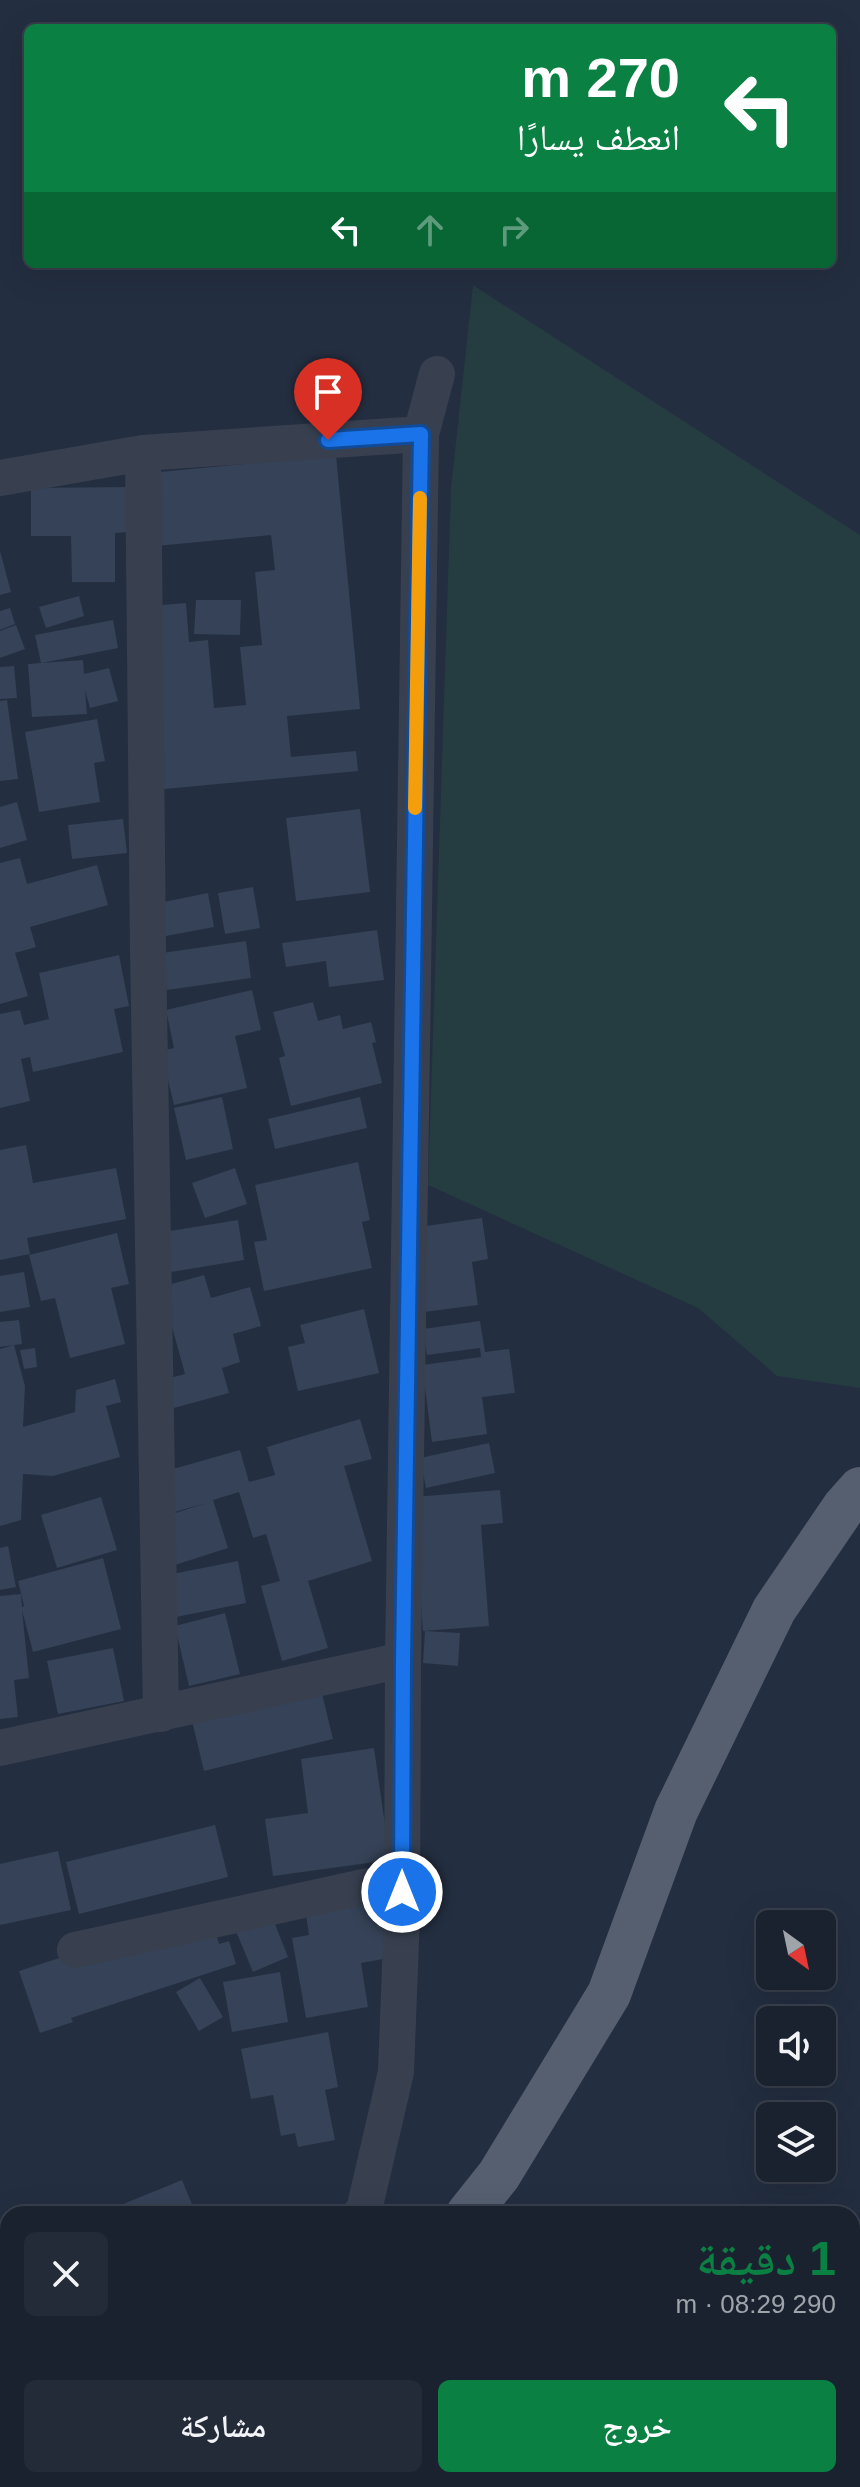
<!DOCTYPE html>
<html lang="ar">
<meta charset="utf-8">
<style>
:root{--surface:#1a2230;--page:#232a38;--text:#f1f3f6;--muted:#9fa4ab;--line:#383f4c;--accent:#0b8043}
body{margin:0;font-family:Helvetica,"Noto Naskh Arabic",sans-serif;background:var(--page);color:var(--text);direction:rtl;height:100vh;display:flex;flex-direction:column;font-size:30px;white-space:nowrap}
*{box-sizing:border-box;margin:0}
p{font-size:26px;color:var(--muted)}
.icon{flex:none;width:44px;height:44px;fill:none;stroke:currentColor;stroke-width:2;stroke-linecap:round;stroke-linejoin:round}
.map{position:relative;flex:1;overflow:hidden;direction:ltr}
.details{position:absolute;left:0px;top:2206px;width:860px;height:282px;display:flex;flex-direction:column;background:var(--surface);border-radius:24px 24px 0 0;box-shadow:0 8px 32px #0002,0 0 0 2px var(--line);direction:rtl}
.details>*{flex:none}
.banner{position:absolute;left:24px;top:24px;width:812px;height:244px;border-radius:12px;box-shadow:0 8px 32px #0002,0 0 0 2px var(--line);direction:rtl;background:#0b8043;color:#fff;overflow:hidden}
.needle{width:52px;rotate:147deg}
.buttons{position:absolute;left:756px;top:1910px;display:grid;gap:16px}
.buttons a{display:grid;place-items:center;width:80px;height:80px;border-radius:12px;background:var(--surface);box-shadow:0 8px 32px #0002,0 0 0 2px var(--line);font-size:40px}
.pin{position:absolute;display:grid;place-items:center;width:68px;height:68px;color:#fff;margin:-82px -34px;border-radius:50% 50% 50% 0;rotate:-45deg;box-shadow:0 0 8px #0007}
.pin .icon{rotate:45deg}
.me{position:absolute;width:88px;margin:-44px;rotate:0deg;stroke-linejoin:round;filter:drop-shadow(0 0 6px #0008)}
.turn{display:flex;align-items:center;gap:28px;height:168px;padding:0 24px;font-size:36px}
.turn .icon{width:104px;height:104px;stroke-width:2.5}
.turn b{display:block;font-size:56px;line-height:68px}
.lanes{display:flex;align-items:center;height:76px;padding:0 24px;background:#0003;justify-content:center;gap:40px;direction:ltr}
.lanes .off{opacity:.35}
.round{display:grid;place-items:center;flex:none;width:84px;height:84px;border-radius:12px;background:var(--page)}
.overview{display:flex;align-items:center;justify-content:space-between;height:136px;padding:0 24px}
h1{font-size:48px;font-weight:600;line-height:60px;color:var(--accent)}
.primary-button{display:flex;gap:16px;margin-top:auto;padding:16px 24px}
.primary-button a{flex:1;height:92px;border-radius:12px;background:var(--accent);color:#fff;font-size:32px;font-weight:600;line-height:92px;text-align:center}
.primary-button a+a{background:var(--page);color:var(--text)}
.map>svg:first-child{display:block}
.green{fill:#253c41}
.building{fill:#354257}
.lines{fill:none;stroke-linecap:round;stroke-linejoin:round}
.street{stroke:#384050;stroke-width:36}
.primary{stroke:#555f70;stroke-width:44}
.route-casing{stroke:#114b97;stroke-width:20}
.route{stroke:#1a73e8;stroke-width:14}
.slow{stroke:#f59e0b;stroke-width:14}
</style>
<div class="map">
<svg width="860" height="2487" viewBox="0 0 860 2487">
<rect width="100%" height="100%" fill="#232e40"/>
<path class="green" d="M473,285L860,535V1388L777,1376L698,1308L428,1185L451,488Z"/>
<path class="building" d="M336,455L360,709L287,716L291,757L356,751L358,771L143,791L150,606L186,603L189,642L208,640L214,708L246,705L240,647L262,645L255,572L275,570L271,535L146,547L139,474Z
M128,487V532L115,533V582H72L71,536H31V488Z
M0,551L11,592L0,595Z
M79,596L84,616L46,628L39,607Z
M196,600H241L240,635L194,634Z
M10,608L15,624L0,630V611Z
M113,620L118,648L42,663L83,660L84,674L109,668L118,701L90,708L85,690L87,714L32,717L28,664L41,663L35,635Z
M16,625L25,649L0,658V631Z
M14,666L17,698L0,699V667Z
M7,700L18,779L0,781V701Z
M97,719L105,761L94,763L100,802L39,812L25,732Z
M17,802L27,840L0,848V807Z
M360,809L370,892L296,901L286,818Z
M123,819L127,853L72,859L68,825Z
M20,858L27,884L97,865L108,905L30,927L36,947L15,953L28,996L0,1004V863Z
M253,887L260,928L225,934L218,893Z
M208,893L214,927L150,939L144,906Z
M377,930L384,980L329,987L326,961L286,967L282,943Z
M246,941L251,978L167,990L162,953Z
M119,955L129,1006L114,1009L123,1052L33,1072L30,1057L21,1059L30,1101L0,1108V1014L20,1010L24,1025L49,1019L39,973Z
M252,990L261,1030L235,1036L247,1088L174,1105L161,1051L174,1048L166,1010Z
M313,1002L318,1021L340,1015L343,1029L371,1022L376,1042L372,1043L382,1083L291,1106L279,1058L285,1056L273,1012Z
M222,1097L233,1149L186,1160L174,1108Z
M360,1097L367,1128L275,1149L268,1119Z
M26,1145L33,1183L116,1168L126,1219L27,1238L30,1254L0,1260V1150Z
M358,1162L370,1220L362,1222L372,1268L264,1291L254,1242L267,1240L255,1185Z
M235,1168L247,1204L205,1218L192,1183Z
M482,1218L488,1259L472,1262L478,1305L424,1312L412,1228Z
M238,1220L244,1260L171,1272L164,1232Z
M117,1233L129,1284L111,1288L125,1344L70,1358L55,1298L41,1301L29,1255Z
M24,1272L30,1307L0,1312V1276Z
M204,1275L211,1298L250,1287L261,1326L233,1334L240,1362L222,1368L229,1393L159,1412L151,1383L185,1374L161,1287Z
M364,1309L379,1373L298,1391L288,1347L305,1343L300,1325Z
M19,1320L22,1344L0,1347V1322Z
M480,1321L485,1352L509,1349L515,1393L482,1397L487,1434L432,1442L422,1365L481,1357L480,1348L427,1355L423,1329Z
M14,1345L25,1386L23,1427L75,1412L76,1390L115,1379L121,1402L106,1406L120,1457L53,1476L23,1474L21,1520L0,1526V1349Z
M35,1348L37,1367L24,1369L20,1350Z
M360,1419L372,1459L344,1466L372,1561L308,1581L328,1648L282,1661L261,1586L280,1581L266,1534L253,1538L239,1492L213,1500L228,1548L175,1565L160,1518L206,1503L171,1513L159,1473L240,1450L249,1482L275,1475L267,1447Z
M489,1443L495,1473L426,1488L420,1458Z
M500,1490L503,1523L481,1525L489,1626L423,1631L414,1497Z
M101,1497L117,1550L57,1568L41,1515Z
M8,1546L16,1587L0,1590V1548Z
M103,1558L121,1629L33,1652L22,1610L29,1678L14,1680L18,1717L0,1719V1596L21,1594L22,1607L24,1606L18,1581Z
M238,1561L246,1603L171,1618L162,1576Z
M225,1613L240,1674L189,1686L175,1626Z
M425,1631L460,1633L458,1666L423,1663Z
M113,1648L124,1701L58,1714L47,1661Z
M318,1677L333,1739L204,1771L189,1708Z
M374,1748L390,1860L273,1876L265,1819L308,1813L301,1759Z
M215,1825L228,1877L79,1914L66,1862Z
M58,1851L71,1910L0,1925V1864Z
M389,1893L400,1956L361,1963L368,2007L306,2018L292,1938L309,1935L305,1908Z
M269,1909L288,1957L253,1972L233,1924Z
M208,1910L219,1944L229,1941L236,1964L71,2018L73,2022L40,2033L19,1971Z
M280,1972L288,2022L232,2032L223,1982Z
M200,1978L223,2017L199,2031L176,1992Z
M328,2032L338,2087L325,2090L335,2140L298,2147L295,2133L281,2136L273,2095L251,2099L241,2049Z
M182,2180L196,2214H107L106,2211Z
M8,2283V2348L0,2350V2299L4,2298L0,2286Z"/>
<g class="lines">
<path class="street" d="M143,453L421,434
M0,478L143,453L148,949L161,1714
M0,1748L403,1660
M75,1950L368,1886L402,1892
M360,2214L364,2210L396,2072L402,1915L403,1660L421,434L437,374"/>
<path class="primary" d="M468,2214L499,2175L609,1994L676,1811L774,1610L844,1507L860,1489
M0,2432L8,2430"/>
</g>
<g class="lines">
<defs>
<path id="route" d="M328,440L421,434L403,1660L402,1892"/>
</defs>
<use href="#route" class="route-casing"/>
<use href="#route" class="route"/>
<path class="slow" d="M415,808L420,498"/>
</g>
</svg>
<div class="buttons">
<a><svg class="needle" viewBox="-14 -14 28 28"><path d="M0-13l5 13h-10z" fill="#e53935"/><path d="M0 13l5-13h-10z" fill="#9fa4ab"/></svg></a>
<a><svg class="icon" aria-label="sound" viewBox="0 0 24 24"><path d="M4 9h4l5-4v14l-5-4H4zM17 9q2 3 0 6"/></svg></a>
<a><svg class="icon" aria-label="layers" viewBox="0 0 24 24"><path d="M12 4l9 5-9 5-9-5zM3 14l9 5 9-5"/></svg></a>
</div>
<div class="pin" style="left:328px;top:440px;background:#d93025"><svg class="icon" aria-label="arrive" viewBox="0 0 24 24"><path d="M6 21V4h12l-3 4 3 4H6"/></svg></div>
<svg class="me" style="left:402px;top:1892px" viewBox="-20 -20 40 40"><circle r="17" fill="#1a73e8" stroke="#fff" stroke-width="3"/><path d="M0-11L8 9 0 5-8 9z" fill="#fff"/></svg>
<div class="banner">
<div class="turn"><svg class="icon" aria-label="left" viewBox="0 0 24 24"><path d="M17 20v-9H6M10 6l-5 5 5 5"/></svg><div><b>270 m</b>انعطف يسارًا</div></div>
<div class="lanes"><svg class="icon" aria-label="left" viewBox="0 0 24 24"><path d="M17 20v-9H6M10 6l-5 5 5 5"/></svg><svg class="icon off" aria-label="ahead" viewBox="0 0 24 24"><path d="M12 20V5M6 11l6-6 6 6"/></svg><svg class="icon off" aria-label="right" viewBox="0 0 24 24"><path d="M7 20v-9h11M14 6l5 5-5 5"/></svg></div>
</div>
<section class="details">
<div class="overview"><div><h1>1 دقيقة</h1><p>290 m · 08:29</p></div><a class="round"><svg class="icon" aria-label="close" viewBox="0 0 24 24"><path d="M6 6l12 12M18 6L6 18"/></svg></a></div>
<div class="primary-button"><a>خروج</a><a>مشاركة</a></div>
</section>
</div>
